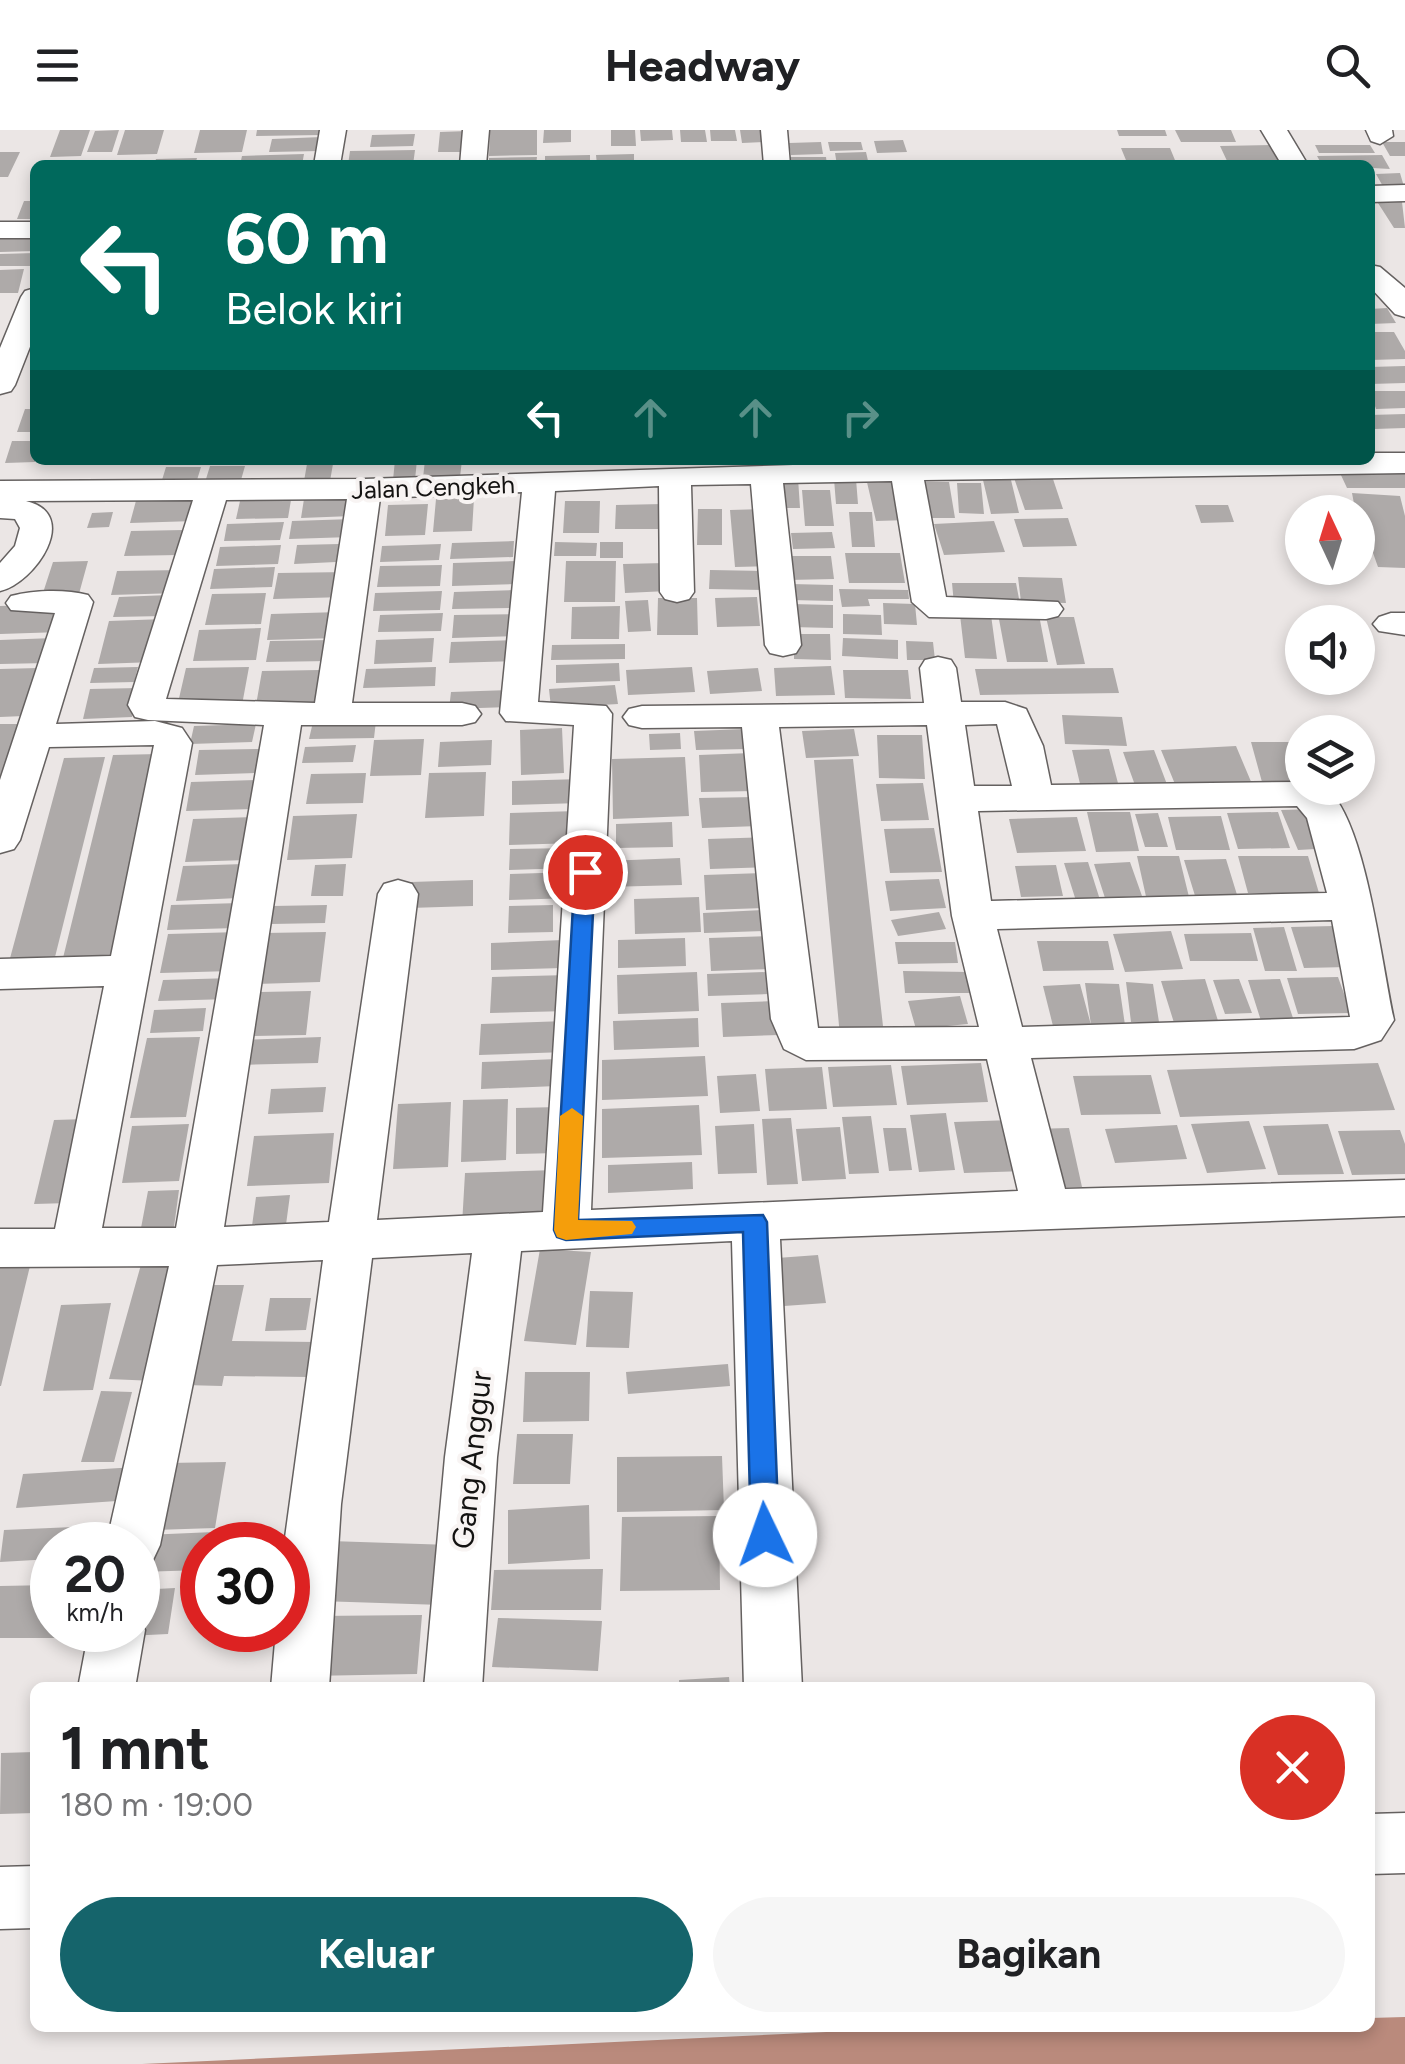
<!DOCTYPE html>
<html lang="id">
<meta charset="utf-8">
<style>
:root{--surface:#fff;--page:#f6f6f6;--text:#202124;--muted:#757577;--accent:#15646b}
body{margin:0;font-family:Figtree,sans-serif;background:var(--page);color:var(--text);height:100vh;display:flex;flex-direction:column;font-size:38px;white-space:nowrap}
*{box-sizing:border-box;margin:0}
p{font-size:32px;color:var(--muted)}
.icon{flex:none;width:55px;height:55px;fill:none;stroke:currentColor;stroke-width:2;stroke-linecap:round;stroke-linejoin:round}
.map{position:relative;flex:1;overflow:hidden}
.sheet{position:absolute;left:30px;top:1552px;width:1345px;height:350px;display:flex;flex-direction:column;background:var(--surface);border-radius:15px;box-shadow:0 5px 15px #0003}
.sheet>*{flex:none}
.top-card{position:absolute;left:30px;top:30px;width:1345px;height:305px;border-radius:15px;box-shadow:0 5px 15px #0003;background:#00695c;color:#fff;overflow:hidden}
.needle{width:65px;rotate:356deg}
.buttons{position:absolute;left:1285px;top:365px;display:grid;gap:20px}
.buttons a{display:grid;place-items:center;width:90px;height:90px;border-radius:50%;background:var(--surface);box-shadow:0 5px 15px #0003;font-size:50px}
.speed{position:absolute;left:30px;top:1392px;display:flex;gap:20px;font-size:50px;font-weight:700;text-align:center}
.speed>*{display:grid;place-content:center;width:130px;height:130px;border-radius:50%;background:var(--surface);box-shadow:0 5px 15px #0003;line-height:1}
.speed small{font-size:25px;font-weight:400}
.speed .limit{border:15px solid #d22;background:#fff;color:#111}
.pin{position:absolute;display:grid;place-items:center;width:85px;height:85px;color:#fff;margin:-42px;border:5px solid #fff;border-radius:50%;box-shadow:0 2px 10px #0007}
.me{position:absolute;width:110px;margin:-55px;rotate:357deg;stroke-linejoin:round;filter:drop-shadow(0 0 8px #0008)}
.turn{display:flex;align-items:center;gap:35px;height:210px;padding:0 30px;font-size:45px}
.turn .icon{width:130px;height:130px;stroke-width:2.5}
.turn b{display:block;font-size:70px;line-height:85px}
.lanes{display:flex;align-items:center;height:95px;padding:0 30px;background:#0003;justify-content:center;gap:50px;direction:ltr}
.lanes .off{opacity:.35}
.round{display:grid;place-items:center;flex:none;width:105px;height:105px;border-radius:52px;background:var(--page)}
.headline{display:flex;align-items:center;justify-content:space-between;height:170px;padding:0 30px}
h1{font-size:60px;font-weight:700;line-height:75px}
.cta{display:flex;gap:20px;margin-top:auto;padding:20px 30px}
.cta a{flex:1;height:115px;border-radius:60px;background:var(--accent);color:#fff;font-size:40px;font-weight:700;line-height:115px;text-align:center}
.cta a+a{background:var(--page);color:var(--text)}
header{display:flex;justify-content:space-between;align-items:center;height:130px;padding:0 30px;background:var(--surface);font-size:45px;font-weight:700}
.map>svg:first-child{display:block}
.water{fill:#ba8a7c}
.building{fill:#aeaaa9}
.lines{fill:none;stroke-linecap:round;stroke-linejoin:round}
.minor-casing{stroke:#656160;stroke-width:3}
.minor{fill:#fff;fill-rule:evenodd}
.route{fill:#1a73e8;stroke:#114b97;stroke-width:2.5}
.slow{fill:#f59e0b}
.labels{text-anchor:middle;stroke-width:8;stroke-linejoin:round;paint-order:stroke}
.far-street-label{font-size:25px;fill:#141312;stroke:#f8f4f3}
.street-label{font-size:30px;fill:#141312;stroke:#f8f4f3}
</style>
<header><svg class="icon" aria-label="menu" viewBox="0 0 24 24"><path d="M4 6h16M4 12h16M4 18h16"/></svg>Headway<svg class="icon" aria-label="search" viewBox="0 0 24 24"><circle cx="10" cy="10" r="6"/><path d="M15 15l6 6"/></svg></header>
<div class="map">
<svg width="1405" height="1934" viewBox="0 0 1405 1934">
<rect width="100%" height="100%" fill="#ebe6e5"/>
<path class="water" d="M1405,1887V1934H142L912,1898H1370V1888Z"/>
<path class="building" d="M60,0H90L81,26L50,27Z
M119,0L112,22H87L95,1Z
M125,0H164L157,24L117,25Z
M200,0H247L242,22L194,23Z
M257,0H322L321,5L256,6Z
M490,0H537V25L489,26Z
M544,0H571V12L543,13Z
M611,0H635L636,16H611Z
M640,0H672L673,10L641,11Z
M680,0H705L707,12H681Z
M710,0H735L737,11H711Z
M740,0H765L767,12L742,13Z
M1117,0H1165L1167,6H1119Z
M1175,0H1231L1236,12H1181Z
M468,1L466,22H438L440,2Z
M415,4L413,16L370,17L372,5Z
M322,7L320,21L269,22L272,9Z
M903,10L907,22L877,23L874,11Z
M821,12L823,24L791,25L789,13Z
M828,12H861L863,20L830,21Z
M1382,12H1405V26H1390Z
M1271,15L1280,32L1228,33L1220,16Z
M1315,15H1370L1375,23H1319Z
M1121,18H1170L1177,35H1128Z
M415,20L413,35H348L350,21Z
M0,22H20L8,47H0Z
M866,22L869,35H837L835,23Z
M304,24L302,35H240L242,26Z
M634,24V35H597L596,25Z
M590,25V35H545V26Z
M1382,25L1390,39L1322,35L1317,26Z
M537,27L536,35H489V28Z
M786,27H826L827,35H788Z
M197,28L195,35H154L156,29Z
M1400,43L1405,60H1385L1376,44Z
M24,71H35V89H17Z
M1402,72L1405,98H1394L1378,73Z
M35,108V121L0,122V109Z
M35,123L31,136H0V124Z
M24,139L18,163H0V140Z
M1387,178L1396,193L1370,194V179Z
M1370,202H1394L1405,221V229L1370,230Z
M1405,236V253L1370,254V237Z
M1370,261H1405V278L1376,279Z
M25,279H35V302H17Z
M1405,284V298L1374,299L1370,290V285Z
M12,311H35V332L5,333Z
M395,330H417L415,350H393Z
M425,330H462L460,347L423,348Z
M307,334H333L330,351H304Z
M210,336H245L241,350L206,349Z
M166,337H201L197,350H162Z
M1405,342V358H1347L1340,343Z
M1051,343L1063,379L1025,380L1013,345Z
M898,347L909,390L876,391L866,348Z
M777,348H798L800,378H779Z
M834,349H856L858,374H836Z
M983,350H1011L1019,383L991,384Z
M917,352H949L955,388H923Z
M957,353H981L984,384L959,383Z
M802,360H830L834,396H805Z
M1352,363L1400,366L1405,386V438L1378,437L1363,395H1358Z
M201,366L195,391L130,393L137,367Z
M355,368L352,386L301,388L304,369Z
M474,368L472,401L433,402L436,369Z
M291,370L288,388L236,389L240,371Z
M565,371H600L599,403H563Z
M428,374L425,405L385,406L388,375Z
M663,374L664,399H615L616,375Z
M1195,375H1228L1234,392L1201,393Z
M698,379H722V415H697Z
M767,379L774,436L735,437L730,380Z
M113,382L109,397L87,398L92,383Z
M849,382H872L875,417H852Z
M1068,388L1077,416L1023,417L1014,389Z
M353,389L351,407L289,409L292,391Z
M994,391L1005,422L944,425L934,394Z
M284,392L280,410L224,411L227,394Z
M184,400L178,425L124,426L131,401Z
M832,402L835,418L793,419L791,403Z
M514,411L513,427L450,429L452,413Z
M555,412L597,413L596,426H554Z
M600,412H623V428H600Z
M339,414L336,432L294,434L297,415Z
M441,414L439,430L380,432L382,416Z
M281,415L278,434L216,436L220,417Z
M845,423H900L905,453H849Z
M786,426H831L834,449L788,450Z
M88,431L77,471L40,472L53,432Z
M518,431L517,454L452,456L453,433Z
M566,431H616L615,472H564Z
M665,433L668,461L625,463L623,434Z
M442,435L440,456L377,457L380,436Z
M275,437L272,457L210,459L214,439Z
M183,440L178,463L111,465L117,441Z
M710,440L767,441L766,460L709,459Z
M348,442L345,467L273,469L278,443Z
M1018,447L1062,448L1066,473L1021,472Z
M952,453H1016L1020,474H954Z
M791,454L833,455V471L791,470Z
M839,459L908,460L909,469H868L870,476L842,477Z
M515,460L514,478L452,479L454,462Z
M442,461L440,480L373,481L375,463Z
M266,463L261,494L205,495L212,464Z
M169,465L164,486L113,487L119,467Z
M757,467L760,496L717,497L715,468Z
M658,468H697L698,505H657Z
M648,470L651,501L628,502L625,471Z
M883,473L915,474L917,495L884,494Z
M69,474L61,502L0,504V476Z
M791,474L833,475V498L791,497Z
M620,476L619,509H571L572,477Z
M340,482L336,508L267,510L271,484Z
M443,483L441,501L378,502L380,485Z
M522,484L521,506L452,508L454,485Z
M843,484L881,485L882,505L843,504Z
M998,484L1039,485L1048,532H1007Z
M960,485H991L997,529L965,528Z
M1046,487H1074L1085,534L1057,535Z
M165,489L155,532L98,534L109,491Z
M261,498L256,530L193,531L199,500Z
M794,504H830L831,530L794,529Z
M54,508L47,533L0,534V510Z
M434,508L432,532L374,534L376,510Z
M843,508L898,510V529L842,526Z
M332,510L329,531L266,532L270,511Z
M518,510L517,531L449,533L451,512Z
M906,511L933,512L935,530H907Z
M625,514V529L551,530L552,515Z
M619,533L620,551L556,553V535Z
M831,536L835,565L776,566L774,538Z
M138,537L134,552L90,553L94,538Z
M249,537L242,575L177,577L186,538Z
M436,537L435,556L363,558L366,539Z
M692,537L695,562L628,565L626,540Z
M38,538L24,586L0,587V539Z
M758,538L762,561L710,564L707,541Z
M1113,538L1119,563L980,565L975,539Z
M320,540L315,574L256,575L262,541Z
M843,540H908L911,569L845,568Z
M615,555L618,574L551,578L549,559Z
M139,558L132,587L83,589L90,559Z
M513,560V577L449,579L451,562Z
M1062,585L1122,587L1127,616L1065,614Z
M376,591L374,608L309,609L313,592Z
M0,594H19L0,653Z
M256,594L252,612L190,614L194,596Z
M562,598L564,643L521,645L520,600Z
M745,599L747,619L696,620L694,601Z
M854,599L859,626L806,628L802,601Z
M680,603L681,619L650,620L649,604Z
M877,605H922L925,649L879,648Z
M424,609L421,645L370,646L374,610Z
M492,610L491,635L438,637L440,612Z
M1251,612H1302V652H1262Z
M356,615L353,632L302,633L305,617Z
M1236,616L1252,654L1177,659L1161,620Z
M261,619L257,643L195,645L199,620Z
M1109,619L1119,657L1081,658L1072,620Z
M1154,620L1168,657L1136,658L1123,622Z
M751,623L755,661L701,662L699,625Z
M160,624L114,830L62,832L113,625Z
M105,627L54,831L9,832L64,628Z
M685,627L689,686L613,689L612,629Z
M853,629L884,905L840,906L814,630Z
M486,642L484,686L425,688L429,643Z
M366,643L363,673L306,674L311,644Z
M581,649V673L512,675V651Z
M258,650L253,679L186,681L191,652Z
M923,653L929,690L881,691L876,654Z
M756,667L759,696L702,698L699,668Z
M1316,679L1333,718L1298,720L1281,680Z
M577,681V713L509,715L510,683Z
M1087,682H1130L1139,721L1096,722Z
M1278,682L1290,718L1238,719L1227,683Z
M1158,683L1168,717H1145L1135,684Z
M357,684L352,728L287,730L293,686Z
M1221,686L1230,720H1176L1168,687Z
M254,687L247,730L185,732L193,689Z
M1077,687L1086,721L1017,723L1009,689Z
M672,692L673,717L616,718V694Z
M934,698L942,742L890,743L884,699Z
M769,707L772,737L710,739L708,709Z
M572,718V738L509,740L510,719Z
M1137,726H1179L1190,771H1147Z
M1238,726H1308L1319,763H1248Z
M680,728L682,755L606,757V731Z
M1226,729L1238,768L1196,769L1184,730Z
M1088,732L1101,773L1077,774L1064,733Z
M1130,732L1142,766L1105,768L1094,734Z
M244,734L238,768L176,771L183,736Z
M346,734L343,766H311L315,735Z
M1056,735L1063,766L1021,767L1015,736Z
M573,742V768L509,770L510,744Z
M763,743L766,778L706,780L704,745Z
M939,749L946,778L890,781L885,751Z
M473,750V776L409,778L411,752Z
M699,767L701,802L635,804L634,769Z
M240,773L236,798L167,800L171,775Z
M327,775L325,793L271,794L273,776Z
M553,775V802L508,803L509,776Z
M763,780L765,801L704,803L703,783Z
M939,782L946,799L898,806L891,790Z
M1334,796L1348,837L1304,838L1291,797Z
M1284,797L1297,841H1265L1253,798Z
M1171,801L1183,839L1125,842L1113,804Z
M239,802L232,841L160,843L168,804Z
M326,802L320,852L256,854L264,803Z
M1251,803L1258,831H1190L1184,804Z
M770,806L773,839L711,841L709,808Z
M685,808L686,836L618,838V810Z
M563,810V838L491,840V813Z
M1037,811H1108L1114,840L1043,841Z
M895,812H955L958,833L898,834Z
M903,841L970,842L972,863H905Z
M697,842L699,881L618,884L617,845Z
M767,842L770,864L708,866L707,844Z
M569,845V881L490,883L492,847Z
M1338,847L1351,883L1298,884L1287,848Z
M233,848L230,869L158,871L163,850Z
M1205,849L1219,894L1175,896L1161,851Z
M1239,849L1252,883L1225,884L1213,850Z
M1280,849L1295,894H1262L1248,850Z
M1126,852L1153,854L1159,892H1131Z
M1085,853L1119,854L1125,895H1091Z
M1080,854L1091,895L1053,896L1043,856Z
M311,861L306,905L253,906L260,862Z
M960,866L968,894L916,899L908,871Z
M776,871L779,905L723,907L721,873Z
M206,878L203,901L150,903L154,880Z
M698,888L699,917L614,920L613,891Z
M566,891V922L479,925L481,894Z
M200,907L186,987L130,988L147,908Z
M321,907L318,933L239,935L243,910Z
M705,926L708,966L602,970V930Z
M557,929V956L481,959L482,932Z
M981,933L988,972L907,975L901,936Z
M1378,933L1395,980L1180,987L1167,940Z
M891,935L897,975L833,977L828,937Z
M822,937L827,979L769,981L765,939Z
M756,944L760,981L720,983L717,946Z
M1151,945L1161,984L1081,985L1073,946Z
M326,957L323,982L268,984L271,959Z
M508,969L506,1030L461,1032L463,970Z
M451,972L448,1037L393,1039L398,974Z
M699,975L702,1025L602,1028V979Z
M559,977L558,1023L516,1024V978Z
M946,983L955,1040L919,1042L910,985Z
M871,986L879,1043L849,1044L842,987Z
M791,988L798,1054L767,1055L762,989Z
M87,989L69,1073L34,1074L54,990Z
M1012,990L1022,1041L964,1043L954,992Z
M1249,991L1266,1039L1207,1043L1191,994Z
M189,994L179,1051L122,1053L132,996Z
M754,994L757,1043L718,1044L715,996Z
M1328,994L1344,1044L1278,1045L1263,996Z
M1177,995L1187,1029L1115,1033L1105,999Z
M840,997L846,1049L802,1051L796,999Z
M883,998H906L912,1040L889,1041Z
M1069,998L1082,1057L1044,1058L1032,999Z
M1400,1000L1405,1014V1044L1352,1045L1338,1001Z
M334,1003L329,1053L247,1056L254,1006Z
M692,1032L693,1059L608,1063V1035Z
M555,1040L554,1091L462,1095L465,1043Z
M179,1060L174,1097L141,1098L148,1061Z
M290,1065L285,1102L251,1103L256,1067Z
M540,1119L591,1122L576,1215L524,1211Z
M818,1125L826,1173L784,1176L777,1128Z
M142,1131L185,1132L155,1251L109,1249Z
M30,1136L1,1256H0V1137Z
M207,1155H244L232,1211L316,1212L309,1247L224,1246L222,1256L184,1255Z
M590,1161L633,1162L629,1218L586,1217Z
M270,1168H311L306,1200L265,1201Z
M111,1173L93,1260L43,1261L61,1175Z
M728,1234L730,1256L628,1264L626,1242Z
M525,1242H590L589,1291L523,1292Z
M101,1261L132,1262L114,1332H81Z
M517,1304H573L570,1354H513Z
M722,1326L724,1380L617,1382V1327Z
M226,1332L215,1398L155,1400L167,1333Z
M136,1337L131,1370L16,1378L23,1344Z
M589,1375L590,1429L508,1434V1380Z
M719,1386L720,1460L620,1461L622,1387Z
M120,1395L118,1415H52V1429L0,1432L4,1400Z
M214,1402L213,1415H202V1440L139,1442L145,1405Z
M330,1411L451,1415L442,1475L319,1471Z
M603,1439L601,1480H491L494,1440Z
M52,1455V1500H84L82,1508H0V1456Z
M175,1458L168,1504L127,1506L128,1500H138V1460Z
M422,1485L417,1544L309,1546L317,1486Z
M498,1488L602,1491L598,1541L492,1537Z
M729,1547L730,1558H679V1550Z
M35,1622V1683L0,1684L1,1623Z"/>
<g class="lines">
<defs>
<path id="minor" d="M320,0H346L340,35H314Z
M463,0H489L486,35H460Z
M761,0H787L790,35H764Z
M1261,0H1287L1308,35H1282Z
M1366,0H1392L1393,6L1380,14L1371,11Z
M1405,55V71L1370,72V56Z
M0,92H35V108H0Z
M1370,135L1380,137L1405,158V187L1395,184L1370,157Z
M35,158V204L15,255L11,261L0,264V218L21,167L25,161Z
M1370,323H1405V343L924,350L946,467L1058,472L1063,479L1058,486L1046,489L929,487L912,472L892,351L783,353L801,515L796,523L783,526L770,523L765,515L751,354L691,355L694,462L689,469L677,472L665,469L660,462L659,356L555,361L538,572L606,576L612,584L591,1080L1018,1061L987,929L806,930L784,919L771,889L742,597L642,598L629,595L623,587L629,579L642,576L924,573L920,538L925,530L938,527L951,530L956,538L961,572H1005L1026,579L1043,616L1051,655L1297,652H1302V658C1313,658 1324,655 1332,664C1367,703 1382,836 1394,890L1381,910L1354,919L1031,928L1065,1059L1405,1050V1086L780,1109L802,1558H744L732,1111L521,1121L497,1327L482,1558H424L445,1327L472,1123L372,1128L341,1374L329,1558H271L276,1500H288V1415H284L323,1130L217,1135L160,1415L152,1432L138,1438V1415H106L169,1136L0,1137V1099H55L104,856L0,859V829L111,826L154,615L49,617L20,710L14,719L0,723V650L55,483L11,480L6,473L11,466C34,460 65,459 88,465L93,472L56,594L155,591L182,598L192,613L102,1098H176L264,595L148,590L135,587L128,575L193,370L26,371C82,384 35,453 0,461V433L15,416L20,398L15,389L0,388V351L365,349L950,330H1370ZM522,362L500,583L506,591L574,595L543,1082L377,1090L418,764L412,754L398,750L384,754L378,764L329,1092L224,1097L301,595H462L475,592L481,584L475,576L462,573H352L380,368ZM347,369L315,573L166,569L226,370ZM997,594L1012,656H974L965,595ZM927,595L952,786L979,897L818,898L779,597ZM1297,676L1307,688L1327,763L991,771L978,681ZM1332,790L1350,887L1022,897L997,799Z
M1391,483H1405V505L1379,501L1373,494L1379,487Z
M138,1483L145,1500L135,1558H78L89,1500H138Z
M1405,1683V1743L1370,1744V1684Z
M35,1736V1798L0,1799V1737Z"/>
</defs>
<use href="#minor" class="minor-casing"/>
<use href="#minor" class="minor"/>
</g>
<path class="route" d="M585,736L595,742L578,1090L763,1085L767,1092L779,1405L775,1414L765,1417L755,1414L751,1405L743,1102L566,1110L557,1107L554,1100L575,742Z"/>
<path class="slow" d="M572,978L583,986L578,1090L632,1091L636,1097L632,1104L566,1110L557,1107L554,1100L560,986Z"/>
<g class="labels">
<g class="far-street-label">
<text transform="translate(433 357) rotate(-2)" y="9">Jalan Cengkeh</text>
</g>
<g class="street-label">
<text transform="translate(472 1330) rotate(-84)" y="10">Gang Anggur</text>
</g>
</g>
</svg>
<div class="buttons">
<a><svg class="needle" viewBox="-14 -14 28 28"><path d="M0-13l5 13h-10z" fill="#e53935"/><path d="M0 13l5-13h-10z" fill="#757577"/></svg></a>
<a><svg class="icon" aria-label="sound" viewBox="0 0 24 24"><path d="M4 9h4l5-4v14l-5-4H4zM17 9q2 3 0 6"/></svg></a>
<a><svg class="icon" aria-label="layers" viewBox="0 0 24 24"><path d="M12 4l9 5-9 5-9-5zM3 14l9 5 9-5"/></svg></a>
</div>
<div class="speed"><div>20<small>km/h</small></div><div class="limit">30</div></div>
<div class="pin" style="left:585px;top:742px;background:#d93025"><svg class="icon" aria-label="arrive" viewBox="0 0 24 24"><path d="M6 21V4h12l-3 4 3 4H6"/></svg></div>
<svg class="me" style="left:765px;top:1405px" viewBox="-20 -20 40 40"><circle r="19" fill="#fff"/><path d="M0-13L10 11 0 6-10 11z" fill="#1a73e8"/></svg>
<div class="top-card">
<div class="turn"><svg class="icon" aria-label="left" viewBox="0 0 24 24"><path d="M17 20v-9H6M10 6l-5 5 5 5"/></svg><div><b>60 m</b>Belok kiri</div></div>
<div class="lanes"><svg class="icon" aria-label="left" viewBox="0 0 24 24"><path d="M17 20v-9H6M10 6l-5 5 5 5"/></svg><svg class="icon off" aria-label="ahead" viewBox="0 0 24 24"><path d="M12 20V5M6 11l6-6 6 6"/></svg><svg class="icon off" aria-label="ahead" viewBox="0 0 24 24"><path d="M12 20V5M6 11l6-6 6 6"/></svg><svg class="icon off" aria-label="right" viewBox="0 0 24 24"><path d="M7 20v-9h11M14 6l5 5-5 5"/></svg></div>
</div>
<section class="sheet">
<div class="headline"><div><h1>1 mnt</h1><p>180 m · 19:00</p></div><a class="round" style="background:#d93025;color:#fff"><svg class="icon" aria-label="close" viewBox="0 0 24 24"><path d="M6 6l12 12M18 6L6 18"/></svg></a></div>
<div class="cta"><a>Keluar</a><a>Bagikan</a></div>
</section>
</div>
